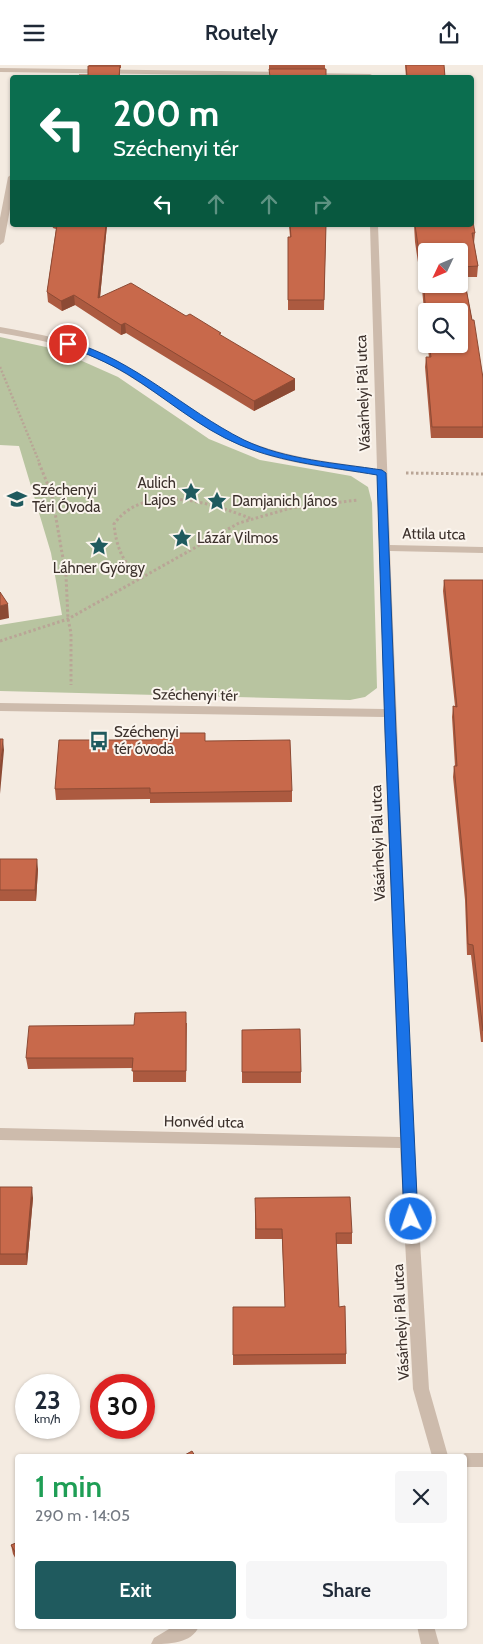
<!DOCTYPE html>
<meta charset="utf-8">
<style>
:root{--surface:#fff;--page:#f6f6f7;--text:#1f2937;--muted:#747a83;--accent:#1f5a5e}
body{margin:0;font-family:Cabin,sans-serif;background:var(--page);color:var(--text);height:100vh;display:flex;flex-direction:column;font-size:19px;white-space:nowrap}
*{box-sizing:border-box;margin:0}
p{font-size:16px;color:var(--muted)}
.icon{flex:none;width:28px;height:28px;fill:none;stroke:currentColor;stroke-width:2;stroke-linecap:round;stroke-linejoin:round}
.map{position:relative;flex:1;overflow:hidden}
.side{position:absolute;left:15px;top:1389px;width:452px;height:175px;display:flex;flex-direction:column;background:var(--surface);border-radius:5px;box-shadow:0 1px 4px #0004}
.side>*{flex:none}
.guide{position:absolute;left:10px;top:10px;width:464px;height:152px;border-radius:5px;box-shadow:0 1px 4px #0004;background:#0b6e4f;color:#fff;overflow:hidden}
.needle{width:32px;rotate:226deg}
.buttons{position:absolute;left:418px;top:178px;display:grid;gap:10px}
.buttons a{display:grid;place-items:center;width:50px;height:50px;border-radius:5px;background:var(--surface);box-shadow:0 1px 4px #0004;font-size:25px}
.speed{position:absolute;left:15px;top:1309px;display:flex;gap:10px;font-size:25px;font-weight:700;text-align:center}
.speed>*{display:grid;place-content:center;width:65px;height:65px;border-radius:50%;background:var(--surface);box-shadow:0 1px 4px #0004;line-height:1}
.speed small{font-size:12px;font-weight:400}
.speed .limit{border:8px solid #d22;background:#fff;color:#111}
.pin{position:absolute;display:grid;place-items:center;width:42px;height:42px;color:#fff;margin:-21px;border:2px solid #fff;border-radius:50%;box-shadow:0 1px 5px #0007}
.me{position:absolute;width:55px;margin:-28px;rotate:357deg;stroke-linejoin:round;filter:drop-shadow(0 0 4px #0008)}
.turn{display:flex;align-items:center;gap:18px;height:105px;padding:0 20px;font-size:22px}
.turn .icon{width:65px;height:65px;stroke-width:2.5}
.turn b{display:block;font-size:35px;line-height:42px}
.lanes{display:flex;align-items:center;height:48px;padding:0 20px;background:#0003;justify-content:center;gap:25px;direction:ltr}
.lanes .off{opacity:.35}
.round{display:grid;place-items:center;flex:none;width:52px;height:52px;border-radius:5px;background:var(--page)}
.headline{display:flex;align-items:center;justify-content:space-between;height:85px;padding:0 20px}
h1{font-size:30px;font-weight:600;line-height:38px;color:#1e9e55}
.primary-button{display:flex;gap:10px;margin-top:auto;padding:10px 20px}
.primary-button a{flex:1;height:58px;border-radius:5px;background:var(--accent);color:#fff;font-size:20px;font-weight:600;line-height:58px;text-align:center}
.primary-button a+a{background:var(--page);color:var(--text)}
header{display:flex;justify-content:space-between;align-items:center;height:65px;padding:0 20px;background:var(--surface);font-size:22px;font-weight:600}
.map>svg:first-child{display:block}
.green{fill:#b8c4a0}
.lines{fill:none;stroke-linecap:round;stroke-linejoin:round}
.path-far1{stroke:#b9a596;stroke-width:2.5;stroke-dasharray:2 2;stroke-linecap:butt}
.path{stroke:#b9a596;stroke-width:3;stroke-dasharray:2.5 2.5;stroke-linecap:butt}
.service{fill:#cdbbac;fill-rule:evenodd}
.minor{fill:#cdbbac;fill-rule:evenodd}
.wall{fill:#ac5a40}
.shaded-wall{fill:#8c4a34}
.building{fill:#c8694b;stroke:#8c4a34;fill-rule:evenodd}
.route{fill:#1a73e8;stroke:#114b97}
.labels{text-anchor:middle;stroke-width:4;stroke-linejoin:round;paint-order:stroke}
.street-label{font-size:15px;fill:#3b302b;stroke:#fbf5ee}
.poi-label{font-size:15px;fill:#3b302b;stroke:#fbf5ee;text-anchor:start}
</style>
<header><svg class="icon" aria-label="menu" viewBox="0 0 24 24"><path d="M4 6h16M4 12h16M4 18h16"/></svg>Routely<svg class="icon" aria-label="share" viewBox="0 0 24 24"><path d="M12 15V3M7 8l5-5 5 5M5 13v7h14v-7"/></svg></header>
<div class="map">
<svg width="483" height="1579" viewBox="0 0 483 1579">
<rect width="100%" height="100%" fill="#f4ebe1"/>
<path class="green" d="M0,272L55,284L118,312L209,374L260,395L351,411L368,422L372,438L377,623L365,632L350,635L0,626V560L62,550L51,488L19,381L0,380Z"/>
<g class="lines">
<path class="path-far1" d="M0,302L40,399"/>
<path class="path" d="M39,398L52,430L66,511L68,554L71,568V620
M406,408L483,409
M139,513C123,497 116,482 114,459C145,416 212,438 252,454
M0,576L68,554L239,458L291,443L358,435"/>
<path class="service" d="M417,1561H434L439,1579H421Z"/>
<path class="minor" d="M0,3L285,7L289,9L285,11L0,7Z
M307,8L370,9L374,11L310,12H307Z
M12,109V133L4,177L0,180V153L8,112Z
M370,160H378L390,480L483,482V488L390,486L414,1078L429,1324L448,1391H432L413,1324L400,1083L0,1075V1063L400,1072L384,652L0,646V638L384,644L377,410C330,403 281,399 237,379C189,356 149,319 102,296C70,280 35,274 0,268V262C37,269 76,275 110,292C157,317 198,355 247,376C288,393 333,397 377,404Z
M465,1388H483V1402H465V1391H459Z
M174,1561H199C192,1579 168,1579 151,1579L154,1573Z"/>
</g>
<path class="wall" d="M89,0H121V3H120V12H78L88,10Z
M269,0H325V4L269,5Z
M405,0H444L445,12H406Z
M52,160H107L100,232L186,251L221,271L295,314V325L254,346L126,268L121,270L75,240L62,246L48,237L47,227L56,164L53,163Z
M289,160H326L324,245H288V172H290Z
M414,160H471L475,168L474,178L478,201L477,212H464L483,313V373H431L425,302L426,292H429L427,279H459L426,246V267L422,224L415,177Z
M444,515H483V977H481L471,890H467L465,835L453,712L454,701H455L452,652L453,641H455L443,526Z
M205,676L292,726V737L150,738V734L56,735L55,724Z
M0,794L38,804L36,836H0Z
M187,958L186,1017H133V1003L28,1004L26,993L134,960Z
M242,965L301,1007V1018H242Z
M0,1122L33,1133L27,1200H0Z
M255,1143L352,1168V1179H336L339,1242L346,1289V1299L233,1300V1242H285L282,1174H255Z
M18,1477V1498L13,1489L11,1480Z"/>
<path class="shaded-wall" d="M106,160H107L99,243L98,233Z
M74,230L75,240L62,246L61,236Z
M125,258L126,268L121,270V260Z
M295,314V325L254,346V336Z
M8,539L9,553L0,555V541Z
M3,674L4,685L0,729V706Z
M37,794L38,804L36,836L35,825Z
M32,1122L33,1133L27,1200L26,1189Z"/>
<path class="building" d="M406,0H444L445,12H407Z
M88,1H120L119,12H78L79,10H88Z
M269,4H326V12H270Z
M471,146L475,168H472L478,201L462,202L472,255H474L483,313V362H432L426,292H431L429,279H459V246H426V249L423,214L415,160H471ZM426,186H459V219H426Z
M57,160H106L98,233L131,218L186,251L190,249L221,268L219,269L295,314L254,336L125,258L121,260L74,230L61,236L47,227Z
M290,160H326L324,235H288V172H291Z
M444,515H483V966L473,880L468,879L466,824L454,701H457L453,641L457,642Z
M0,527L8,539L0,541Z
M152,668H205V676L290,675L292,726L150,728V723L55,724L59,675H152Z
M0,674H3L0,706Z
M0,794H37L35,825H0Z
M186,947V1006H132L133,993H26L29,961L134,960L135,948Z
M300,964L301,1007H242V965Z
M0,1122H32L26,1189H0Z
M350,1132L352,1168H336L339,1242L345,1241L346,1289L233,1290V1242H285L282,1164H256L255,1133Z
M192,1386L195,1391H183Z
M18,1477V1492L11,1480Z"/>
<path class="route" d="M68,276C134,294 184,345 244,375C286,395 336,398 382,405L386,408L396,667L418,1154L416,1158L411,1159L406,1158L404,1154L385,667L377,410C331,402 283,398 240,380C199,363 165,332 127,309C107,297 87,289 65,280V277Z"/>
<defs>
<symbol id="sight-bare" viewBox="-9 -9 18 18"><path d="M0-6L1.8-2.2L6-1.7L2.9 1.2L3.7 5.4L0 3.3L-3.7 5.4L-2.9 1.2L-6-1.7L-1.8-2.2Z" fill="#1f5a5e" stroke="#fbf5ee" stroke-width="2.5" paint-order="stroke"/></symbol>
<symbol id="school-bare" viewBox="-9 -9 18 18"><path d="M0-5L7-2L0 1L-7-2ZM-4 1L0 2.5L4 1V4Q0 6-4 4Z" fill="#1f5a5e" stroke="#fbf5ee" stroke-width="2.5" paint-order="stroke"/></symbol>
<symbol id="bus-bare" viewBox="-9 -9 18 18"><path d="M-5-6H5V4H4V6H2V4H-2V6H-4V4H-5ZM-3.5-4V0h7V-4ZM-3.5 1.2v1.5H-2V1.2ZM2 1.2v1.5H3.5V1.2Z" fill="#1f5a5e" stroke="#fbf5ee" stroke-width="2.5" paint-order="stroke"/></symbol>
</defs>
<g fill-rule="evenodd">
<use href="#sight-bare" x="177" y="413" width="28" height="28"/>
<use href="#school-bare" x="3" y="420" width="28" height="28"/>
<use href="#sight-bare" x="203" y="422" width="28" height="28"/>
<use href="#sight-bare" x="168" y="459" width="28" height="28"/>
<use href="#sight-bare" x="85" y="467" width="28" height="28"/>
<use href="#bus-bare" x="85" y="662" width="28" height="28"/>
</g>
<g class="labels">
<g class="street-label">
<text transform="translate(363 328) rotate(-92)" y="5">Vásárhelyi Pál utca</text>
<text transform="translate(434 469) rotate(1)" y="5">Attila utca</text>
<text transform="translate(195 630) rotate(1)" y="5">Széchenyi tér</text>
<text transform="translate(378 778) rotate(-92)" y="5">Vásárhelyi Pál utca</text>
<text transform="translate(204 1057) rotate(1)" y="5">Honvéd utca</text>
<text transform="translate(401 1257) rotate(-93)" y="5">Vásárhelyi Pál utca</text>
</g>
<g class="poi-label">
<text x="176" y="423" text-anchor="end">Aulich<tspan x="176" dy="17">Lajos</tspan></text>
<text x="32" y="430">Széchenyi<tspan x="32" dy="17">Téri Óvoda</tspan></text>
<text x="232" y="441">Damjanich János</text>
<text x="197" y="478">Lázár Vilmos</text>
<text x="99" y="508" text-anchor="middle">Láhner György</text>
<text x="114" y="672">Széchenyi<tspan x="114" dy="17">tér óvoda</tspan></text>
</g>
</g>
</svg>
<div class="buttons">
<a><svg class="needle" viewBox="-14 -14 28 28"><path d="M0-13l5 13h-10z" fill="#e53935"/><path d="M0 13l5-13h-10z" fill="#747a83"/></svg></a>
<a><svg class="icon" aria-label="search" viewBox="0 0 24 24"><circle cx="10" cy="10" r="6"/><path d="M15 15l6 6"/></svg></a>
</div>
<div class="speed"><div>23<small>km/h</small></div><div class="limit">30</div></div>
<div class="pin" style="left:68px;top:279px;background:#d93025"><svg class="icon" aria-label="arrive" viewBox="0 0 24 24"><path d="M6 21V4h12l-3 4 3 4H6"/></svg></div>
<svg class="me" style="left:411px;top:1154px" viewBox="-20 -20 40 40"><circle r="17" fill="#1a73e8" stroke="#fff" stroke-width="3"/><path d="M0-11L8 9 0 5-8 9z" fill="#fff"/></svg>
<div class="guide">
<div class="turn"><svg class="icon" aria-label="left" viewBox="0 0 24 24"><path d="M17 20v-9H6M10 6l-5 5 5 5"/></svg><div><b>200 m</b>Széchenyi tér</div></div>
<div class="lanes"><svg class="icon" aria-label="left" viewBox="0 0 24 24"><path d="M17 20v-9H6M10 6l-5 5 5 5"/></svg><svg class="icon off" aria-label="ahead" viewBox="0 0 24 24"><path d="M12 20V5M6 11l6-6 6 6"/></svg><svg class="icon off" aria-label="ahead" viewBox="0 0 24 24"><path d="M12 20V5M6 11l6-6 6 6"/></svg><svg class="icon off" aria-label="right" viewBox="0 0 24 24"><path d="M7 20v-9h11M14 6l5 5-5 5"/></svg></div>
</div>
<section class="side">
<div class="headline"><div><h1>1 min</h1><p>290 m · 14:05</p></div><a class="round"><svg class="icon" aria-label="close" viewBox="0 0 24 24"><path d="M6 6l12 12M18 6L6 18"/></svg></a></div>
<div class="primary-button"><a>Exit</a><a>Share</a></div>
</section>
</div>
